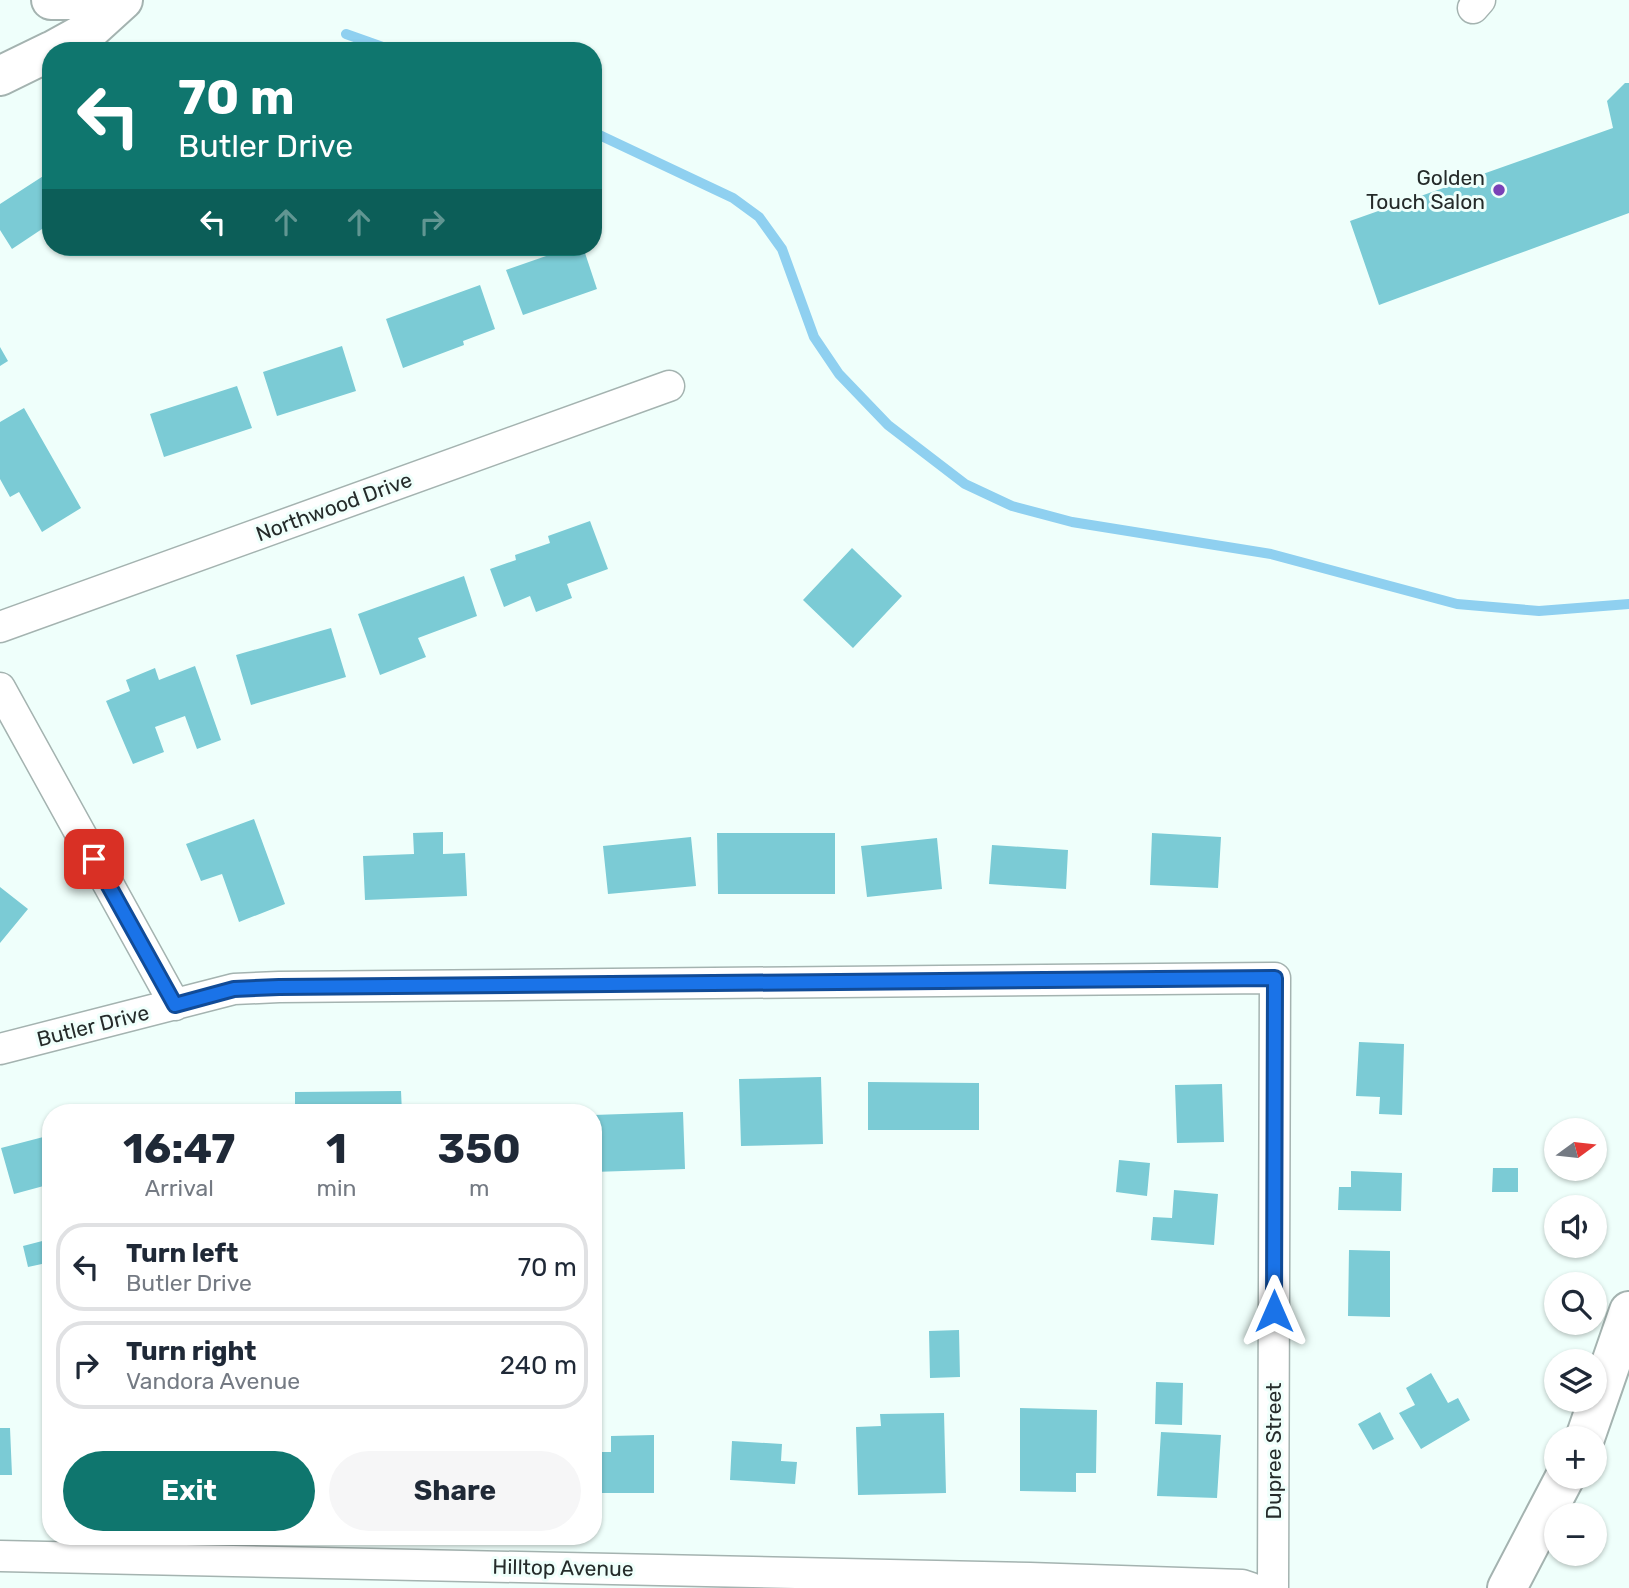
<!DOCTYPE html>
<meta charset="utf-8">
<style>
:root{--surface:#fff;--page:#f6f6f7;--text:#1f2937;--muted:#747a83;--line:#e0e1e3;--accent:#0f766e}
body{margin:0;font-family:Rubik,sans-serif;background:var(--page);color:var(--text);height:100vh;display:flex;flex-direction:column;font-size:26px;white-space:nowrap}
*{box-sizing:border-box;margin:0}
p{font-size:23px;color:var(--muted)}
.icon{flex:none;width:38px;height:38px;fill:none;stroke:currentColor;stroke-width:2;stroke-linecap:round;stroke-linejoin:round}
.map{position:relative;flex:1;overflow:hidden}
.drawer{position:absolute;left:42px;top:1104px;width:560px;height:441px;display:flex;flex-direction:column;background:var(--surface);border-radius:28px;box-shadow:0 2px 5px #0004}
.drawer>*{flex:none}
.hud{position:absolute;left:42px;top:42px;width:560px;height:214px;border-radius:28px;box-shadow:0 2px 5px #0004;background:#0f766e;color:#fff;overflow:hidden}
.needle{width:46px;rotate:75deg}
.tools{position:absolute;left:1544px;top:1118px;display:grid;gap:14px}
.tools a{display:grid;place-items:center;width:63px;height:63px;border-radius:50%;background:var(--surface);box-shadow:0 2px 5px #0004;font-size:35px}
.pin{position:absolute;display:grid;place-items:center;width:60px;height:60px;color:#fff;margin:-30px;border-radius:14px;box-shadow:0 4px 10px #0006}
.me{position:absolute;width:77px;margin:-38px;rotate:0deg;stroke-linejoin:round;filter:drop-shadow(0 0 5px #0008)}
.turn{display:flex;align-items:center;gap:24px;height:147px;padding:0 21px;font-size:32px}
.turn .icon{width:91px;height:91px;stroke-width:2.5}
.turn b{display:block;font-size:49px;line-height:60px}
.lanes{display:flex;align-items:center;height:66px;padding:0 21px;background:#0003;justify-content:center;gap:35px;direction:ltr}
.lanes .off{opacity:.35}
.eta{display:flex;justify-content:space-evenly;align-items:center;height:119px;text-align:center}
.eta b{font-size:42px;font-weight:700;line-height:49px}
.action{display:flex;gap:14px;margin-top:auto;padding:14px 21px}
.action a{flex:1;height:80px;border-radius:42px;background:var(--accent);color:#fff;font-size:28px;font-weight:700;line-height:80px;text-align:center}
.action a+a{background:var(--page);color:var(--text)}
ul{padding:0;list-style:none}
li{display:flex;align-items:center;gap:21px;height:88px;margin:0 14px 10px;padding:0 7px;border:4px solid var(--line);border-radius:28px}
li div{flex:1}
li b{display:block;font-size:26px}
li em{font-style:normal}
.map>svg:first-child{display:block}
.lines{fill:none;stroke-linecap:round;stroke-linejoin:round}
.stream{stroke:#8fd0f0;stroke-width:10}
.building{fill:#7bcbd5}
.street-casing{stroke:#a4b3b0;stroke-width:33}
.secondary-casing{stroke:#a4b3b0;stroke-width:42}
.primary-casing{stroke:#a4b3b0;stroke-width:42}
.street{stroke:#fff;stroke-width:30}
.secondary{stroke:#fff;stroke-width:38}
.primary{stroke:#fff;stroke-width:38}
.route-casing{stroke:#114b97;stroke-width:18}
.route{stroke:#1a73e8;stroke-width:12}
.poi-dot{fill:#7941b7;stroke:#effffb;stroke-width:2.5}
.labels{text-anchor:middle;stroke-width:6;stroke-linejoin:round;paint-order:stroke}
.poi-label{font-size:21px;fill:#252b2a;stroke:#effffb;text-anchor:end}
.street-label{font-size:21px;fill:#252b2a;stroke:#effffb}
</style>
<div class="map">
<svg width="1629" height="1588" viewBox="0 0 1629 1588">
<rect width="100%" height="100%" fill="#effffb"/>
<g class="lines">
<path class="stream" d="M346,34L394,51
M593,132L733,198L759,217L782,249L814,337L839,374L888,425L965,484L1012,506L1072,522L1271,554L1457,604L1539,611L1629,604"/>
</g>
<path class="building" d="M1625,83H1629V213L1379,305L1350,221L1613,128L1607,101Z
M51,171V223L12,249L0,230V204Z
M572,247H583L597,289L523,315L506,270Z
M480,285L495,329L463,341L464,345L403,368L386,319Z
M342,346L356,391L277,416L263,372Z
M0,347L8,361L0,366Z
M237,386L252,428L164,457L150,414Z
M24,408L81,508L42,532L19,492L10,497L0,479V422Z
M590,521L608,569L567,584L572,598L536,612L530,596L504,607L490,569L516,560L515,555L550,543L548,536Z
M852,548L902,596L853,648L803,600Z
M464,576L477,616L418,638L426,657L380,675L358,614Z
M331,628L346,677L251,705L236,655Z
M195,666L221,740L197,749L185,716L155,727L164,752L133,764L106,701L130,691L126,680L155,668L159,680Z
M254,819L285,904L239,922L222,874L201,881L186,844Z
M443,832V854L465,853L467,896L365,900L363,856L414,854L413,833Z
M717,833H835V894H718Z
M1152,833L1221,837L1218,888L1150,885Z
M691,837L696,886L608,894L603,846Z
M937,838L942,889L867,897L861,846Z
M992,845L1068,850L1066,889L989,884Z
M0,887L28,909L0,943Z
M1359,1042L1404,1044L1402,1115L1379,1114L1380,1097L1356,1096Z
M821,1077L823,1144L741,1146L739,1079Z
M868,1082L979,1083V1130H868Z
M1222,1084L1224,1142L1177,1143L1175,1085Z
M401,1091L402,1113H295V1092Z
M683,1112L685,1169L593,1172V1115Z
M51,1135V1184L14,1194L1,1148Z
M1119,1160L1150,1163L1147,1196L1116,1192Z
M1493,1168H1518V1192H1492Z
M1351,1171L1402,1173L1401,1211L1338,1210L1339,1187H1351Z
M1174,1190L1218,1194L1214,1245L1151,1240L1153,1217L1172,1218Z
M50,1239L51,1262L28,1267L23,1246Z
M1349,1250L1390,1251V1317L1348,1316Z
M959,1330L960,1377L930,1378L929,1331Z
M1431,1373L1448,1403L1458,1398L1470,1420L1421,1449L1399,1413L1415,1405L1406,1388Z
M1156,1382L1183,1383L1182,1425L1155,1424Z
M1020,1408L1097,1410L1096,1473H1076V1492L1020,1491Z
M1380,1412L1394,1439L1373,1450L1358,1424Z
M944,1413L946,1493L858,1495L856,1427L881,1426L880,1414Z
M0,1428H10L12,1475H0Z
M1161,1432L1221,1435L1217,1498L1157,1496Z
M654,1435V1493H593V1452H611V1436Z
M732,1441L782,1444L781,1461L797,1462L795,1484L730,1480Z"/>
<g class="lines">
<defs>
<path id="street" d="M1473,8L1480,0
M0,627L669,386
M0,688L175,1005
M0,1049L234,989L279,987L1275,978L1273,1588
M0,1556L1030,1578L1242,1585L1251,1588"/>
<path id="secondary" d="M51,0H95
M52,51L90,30L123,0
M0,76L51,51"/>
<path id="primary" d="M1585,1438L1629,1311
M1507,1588L1565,1477"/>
</defs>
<use href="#street" class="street-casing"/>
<use href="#secondary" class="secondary-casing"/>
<use href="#primary" class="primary-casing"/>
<use href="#street" class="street"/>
<use href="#secondary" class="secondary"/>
<use href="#primary" class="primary"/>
</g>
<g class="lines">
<defs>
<path id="route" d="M94,859L175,1005L234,989L279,987L1275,978L1274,1311"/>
</defs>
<use href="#route" class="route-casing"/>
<use href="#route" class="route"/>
</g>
<circle class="poi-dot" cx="1499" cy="190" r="7"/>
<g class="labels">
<g class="poi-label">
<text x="1485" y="185">Golden<tspan x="1485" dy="24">Touch Salon</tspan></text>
</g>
<g class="street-label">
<text transform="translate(334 507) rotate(-20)" y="7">Northwood Drive</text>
<text transform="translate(93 1026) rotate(-14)" y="7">Butler Drive</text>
<text transform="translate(1274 1451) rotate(-90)" y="7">Dupree Street</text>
<text transform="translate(563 1568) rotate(1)" y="7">Hilltop Avenue</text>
</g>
</g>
</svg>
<div class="tools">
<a><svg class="needle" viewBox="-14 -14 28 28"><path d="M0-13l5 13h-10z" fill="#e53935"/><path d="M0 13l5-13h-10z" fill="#747a83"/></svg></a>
<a><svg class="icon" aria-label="sound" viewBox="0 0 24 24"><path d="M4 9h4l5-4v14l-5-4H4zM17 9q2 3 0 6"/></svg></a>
<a><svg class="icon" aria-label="search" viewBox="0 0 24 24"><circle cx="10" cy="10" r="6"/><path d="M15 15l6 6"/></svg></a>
<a><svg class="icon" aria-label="layers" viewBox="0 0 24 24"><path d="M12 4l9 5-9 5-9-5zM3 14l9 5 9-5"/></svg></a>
<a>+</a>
<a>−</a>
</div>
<div class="pin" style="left:94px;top:859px;background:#d93025"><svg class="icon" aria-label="arrive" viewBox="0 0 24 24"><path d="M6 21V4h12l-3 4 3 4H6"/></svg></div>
<svg class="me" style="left:1274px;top:1311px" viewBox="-20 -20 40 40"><path d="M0-17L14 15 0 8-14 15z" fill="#1a73e8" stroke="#fff" stroke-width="4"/></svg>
<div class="hud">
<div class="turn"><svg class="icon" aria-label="left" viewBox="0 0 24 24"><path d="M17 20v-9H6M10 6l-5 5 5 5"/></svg><div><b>70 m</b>Butler Drive</div></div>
<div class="lanes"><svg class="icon" aria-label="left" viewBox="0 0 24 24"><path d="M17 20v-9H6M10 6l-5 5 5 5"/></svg><svg class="icon off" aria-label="ahead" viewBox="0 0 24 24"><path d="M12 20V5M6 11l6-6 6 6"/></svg><svg class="icon off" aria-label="ahead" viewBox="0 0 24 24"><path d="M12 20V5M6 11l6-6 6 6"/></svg><svg class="icon off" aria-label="right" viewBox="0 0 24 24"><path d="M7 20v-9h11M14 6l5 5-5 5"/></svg></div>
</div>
<section class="drawer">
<div class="eta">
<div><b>16:47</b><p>Arrival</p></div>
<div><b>1</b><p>min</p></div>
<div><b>350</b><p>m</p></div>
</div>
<ul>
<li><svg class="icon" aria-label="left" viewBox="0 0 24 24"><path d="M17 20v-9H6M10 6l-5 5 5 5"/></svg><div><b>Turn left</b><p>Butler Drive</p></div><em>70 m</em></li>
<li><svg class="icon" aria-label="right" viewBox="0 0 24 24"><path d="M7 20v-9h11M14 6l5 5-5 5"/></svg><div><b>Turn right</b><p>Vandora Avenue</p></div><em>240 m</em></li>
</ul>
<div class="action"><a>Exit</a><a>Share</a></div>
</section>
</div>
